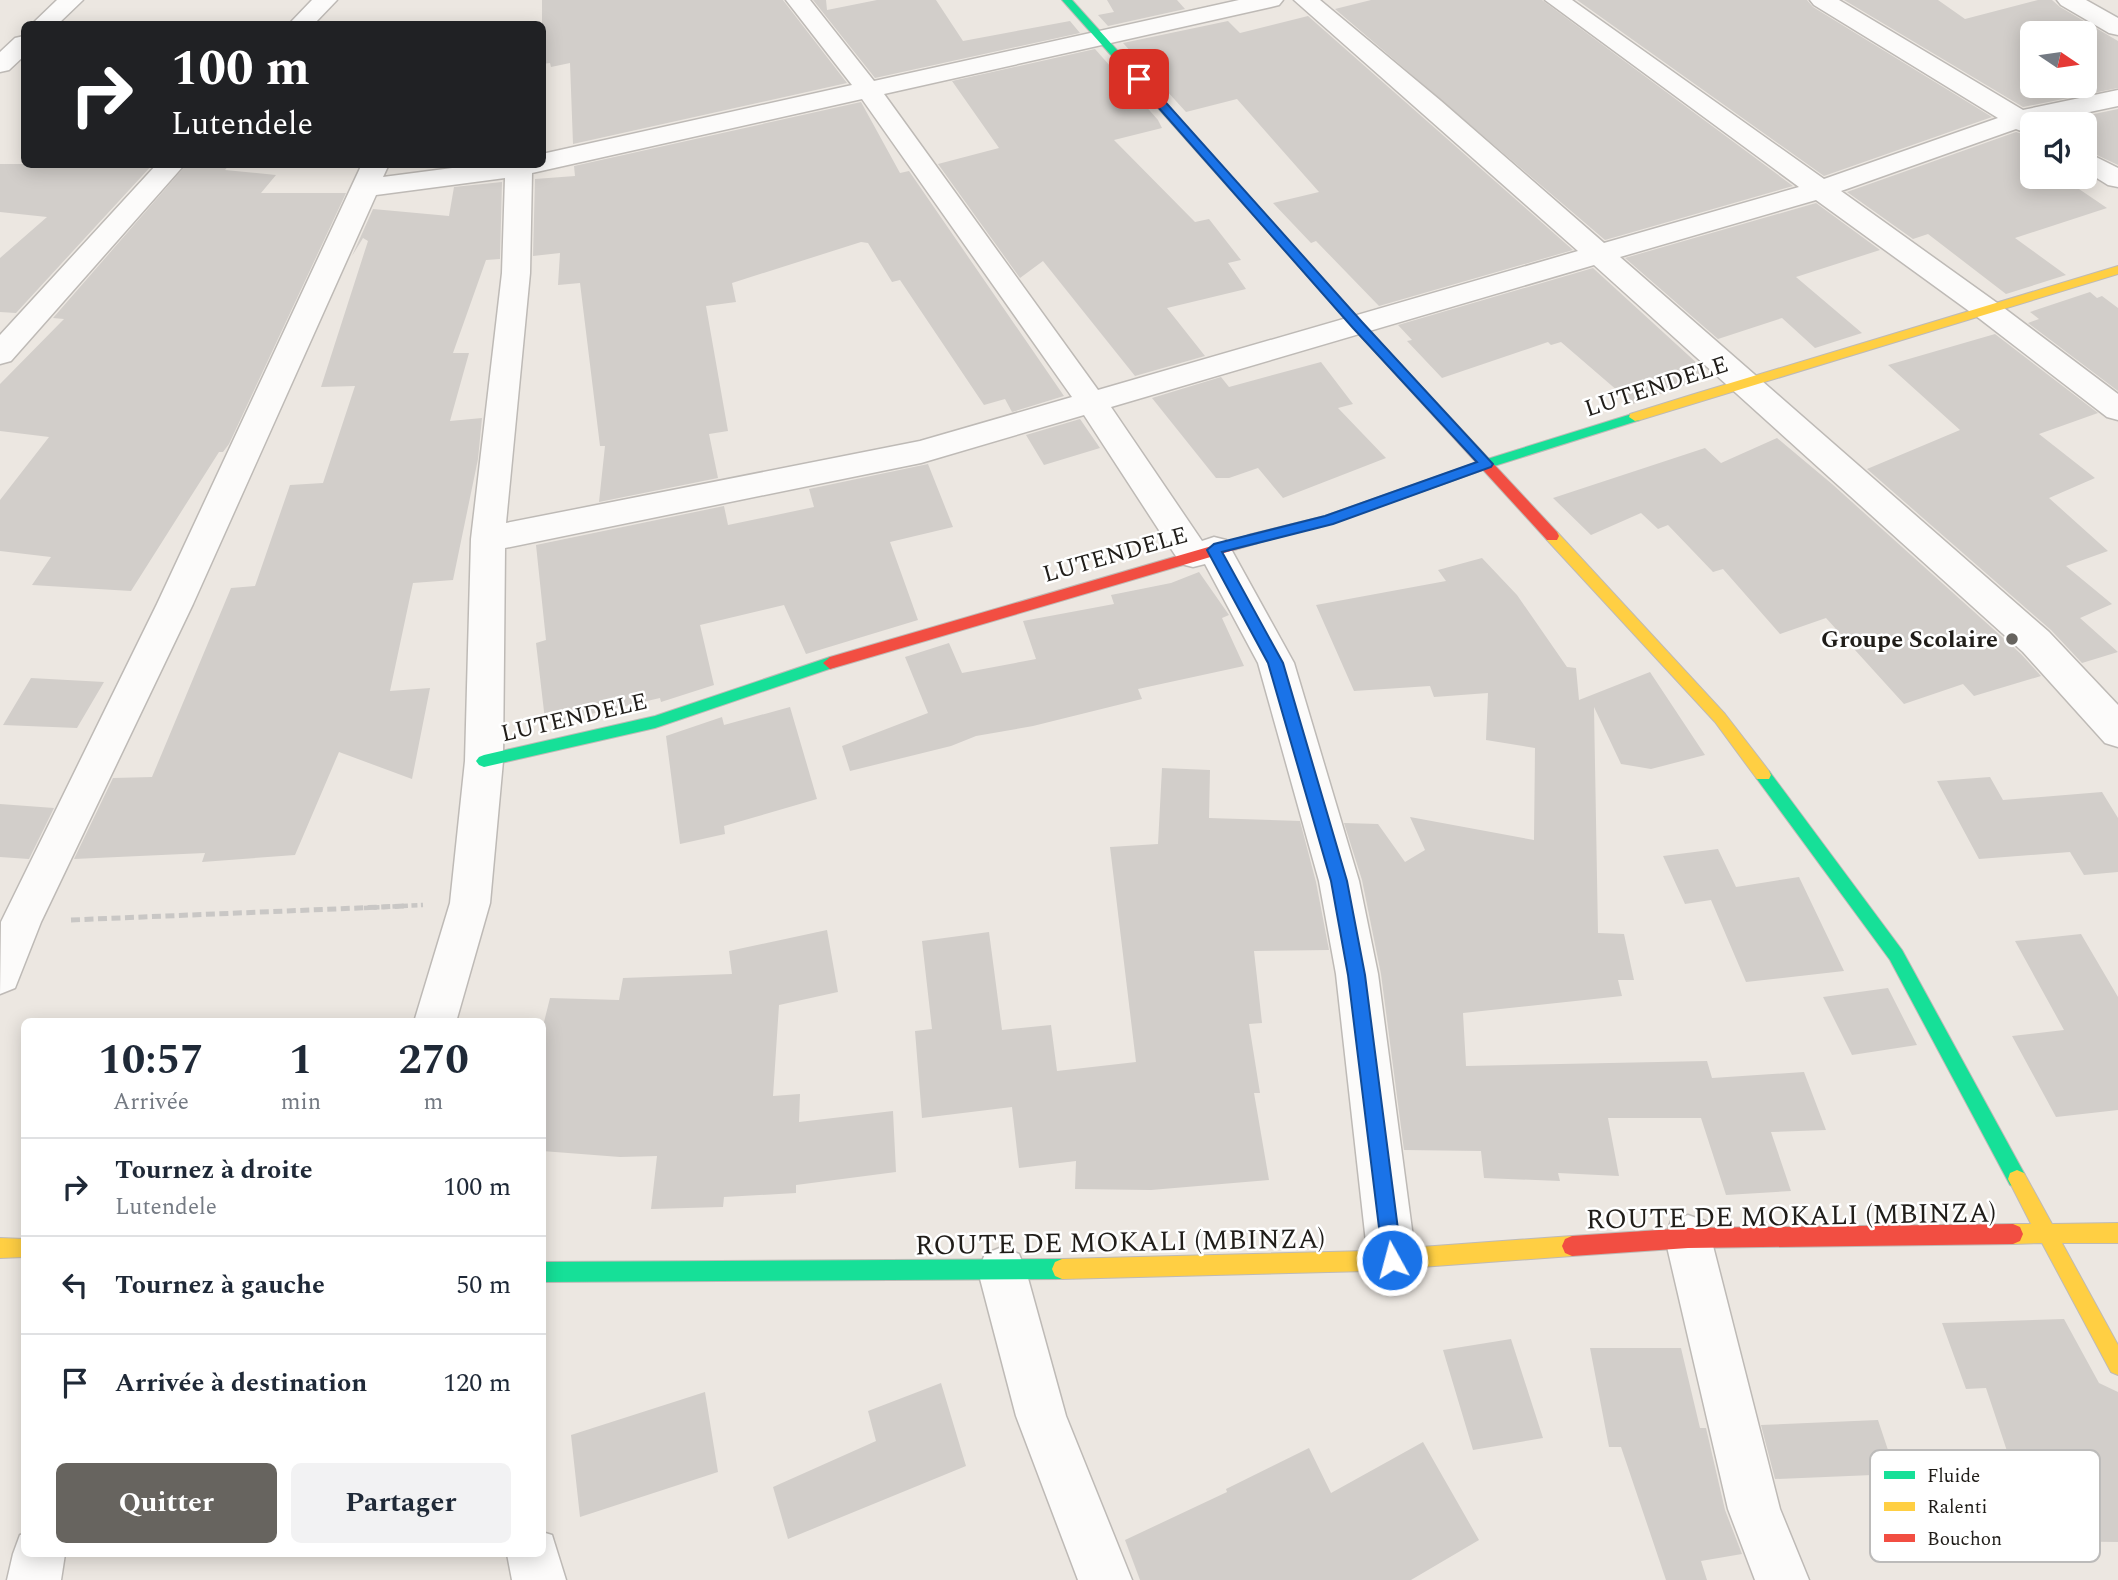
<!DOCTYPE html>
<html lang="fr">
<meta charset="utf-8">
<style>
:root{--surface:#fff;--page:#f2f2f3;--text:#1f2937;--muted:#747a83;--line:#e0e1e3;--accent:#67645f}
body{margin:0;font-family:Spectral,serif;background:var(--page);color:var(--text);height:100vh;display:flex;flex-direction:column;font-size:26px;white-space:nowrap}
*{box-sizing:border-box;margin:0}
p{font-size:23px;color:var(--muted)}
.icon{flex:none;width:38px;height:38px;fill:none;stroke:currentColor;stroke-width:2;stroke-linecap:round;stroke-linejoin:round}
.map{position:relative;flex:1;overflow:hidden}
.drawer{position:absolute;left:21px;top:1018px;width:525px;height:539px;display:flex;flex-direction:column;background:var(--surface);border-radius:10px;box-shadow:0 4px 18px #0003}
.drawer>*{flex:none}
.top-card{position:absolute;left:21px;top:21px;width:525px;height:147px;border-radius:10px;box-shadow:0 4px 18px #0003;background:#202124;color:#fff;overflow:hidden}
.needle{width:46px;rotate:103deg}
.buttons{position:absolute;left:2020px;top:21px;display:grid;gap:14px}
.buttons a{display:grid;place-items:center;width:77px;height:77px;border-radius:10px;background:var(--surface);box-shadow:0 4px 18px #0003;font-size:35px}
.pin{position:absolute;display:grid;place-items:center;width:60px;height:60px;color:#fff;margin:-30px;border-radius:14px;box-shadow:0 4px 10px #0006}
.me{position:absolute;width:77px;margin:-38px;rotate:353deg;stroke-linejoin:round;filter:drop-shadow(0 0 5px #0008)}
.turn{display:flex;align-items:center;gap:24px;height:147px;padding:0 35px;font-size:32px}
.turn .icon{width:91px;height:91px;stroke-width:2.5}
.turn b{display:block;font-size:49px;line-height:60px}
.eta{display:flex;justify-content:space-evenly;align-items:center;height:119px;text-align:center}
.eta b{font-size:42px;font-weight:700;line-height:49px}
.primary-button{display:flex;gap:14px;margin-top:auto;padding:14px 35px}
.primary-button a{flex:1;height:80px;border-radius:10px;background:var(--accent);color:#fff;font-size:28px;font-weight:700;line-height:80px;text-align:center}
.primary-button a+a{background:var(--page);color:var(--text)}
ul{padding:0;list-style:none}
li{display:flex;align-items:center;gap:21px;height:98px;padding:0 35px;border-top:2px solid var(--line)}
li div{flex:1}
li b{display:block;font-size:26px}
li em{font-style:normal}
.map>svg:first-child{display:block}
.building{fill:#d2ceca;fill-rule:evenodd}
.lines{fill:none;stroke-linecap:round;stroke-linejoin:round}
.street-casing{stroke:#bebab6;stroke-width:3}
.fast-casing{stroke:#bebab6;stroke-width:2}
.slow-casing{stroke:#bebab6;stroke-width:2}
.jam-casing{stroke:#bebab6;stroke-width:2}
.path-far1{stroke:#c9c7c5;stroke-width:4.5;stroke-dasharray:6 3.5;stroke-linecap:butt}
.path{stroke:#c9c7c5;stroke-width:5;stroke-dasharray:9 4.5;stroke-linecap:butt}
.street{fill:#fcfbfa;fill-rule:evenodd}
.fast{fill:#16e098;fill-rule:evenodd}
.slow{fill:#ffcf43;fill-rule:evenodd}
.jam{fill:#f24e42;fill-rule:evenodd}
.route{fill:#1a73e8;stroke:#114b97;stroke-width:2}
.poi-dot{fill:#67645f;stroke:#fff;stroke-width:2.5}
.labels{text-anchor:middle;stroke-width:5;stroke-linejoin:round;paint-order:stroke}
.street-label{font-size:24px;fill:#201d19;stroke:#fff}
.poi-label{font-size:24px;font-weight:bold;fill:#201d19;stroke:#fff;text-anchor:end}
.near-street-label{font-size:28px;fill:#201d19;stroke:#fff}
.key{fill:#fff;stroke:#bcbbba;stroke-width:2}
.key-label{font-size:19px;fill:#201d19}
</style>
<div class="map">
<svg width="2118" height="1580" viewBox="0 0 2118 1580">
<rect width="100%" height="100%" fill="#ece7e1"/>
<path class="building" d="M542,0H783L847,83L573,144L570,63L551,67L550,63L542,64Z
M813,0H826L827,10L877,0H936L963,41L1070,21L1080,33L875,78Z
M1107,0H1177L1185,9L1108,26L1098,15L1114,12Z
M1371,0H1542L1793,186L1605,240L1335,9Z
M1577,0H1807L1813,7L1992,117L1824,176Z
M1844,0H1938L1965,19L2038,0H2052L2060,7L2118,41V88L2023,107ZM2032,33H2084V86H2032Z
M1308,16L1573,250L1379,306L1316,241L1311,243L1273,203L1319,192L1237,99L1186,112L1123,43L1228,21L1240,33Z
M1095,49L1158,120L1162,128L1114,140L1195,222L1209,219L1241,260L1228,263L1246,289L1167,308L1205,356L1135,376L1043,261L1020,278L938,164L999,148L952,81Z
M861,102L900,173L909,171L1064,396L1012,412L1005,399L984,405L900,280L892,282L868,243L861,242L732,283L736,302L706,306L728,431L709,434L718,478L599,502L605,446H600L580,283L558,285L560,253L533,256L535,179L575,176L574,166Z
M2118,109V165L2084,149V124H2046Z
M2016,132L2032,137V177H2084V173L2097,181L2079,189L2107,208L2015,238L2066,275L2006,294L1928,234L1913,239L1847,192Z
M0,164H153L16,313L0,312V258L47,217L0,212Z
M187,164H230L225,170L276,175L261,193H346L229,444L223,452H219L131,591L32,585L51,557L0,551V500L49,437L0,431V384L64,319L53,318Z
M502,182L500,259L486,260L453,353H469L450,421L482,418L478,459L453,580L413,583L390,691L430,688L412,779L339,752L295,855L202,862L205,853L74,859L113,778L152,777L231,588L255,586L290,485L323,483L355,386L321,387L368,241L363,238L352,256L373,209L449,216L454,187Z
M1816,203L1880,250L1796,277L1862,333L1815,348L1782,318L1718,339L1625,258Z
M1593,268L1711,376L1633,404L1561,342L1551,345L1548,342L1442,378L1407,341L1412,340L1398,325Z
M2090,292L2097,298L2102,296L2118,308V391L2028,323L2039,319L2030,312Z
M1995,334L2098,413L2039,434L2095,478L2049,498L2108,551L2066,566L2112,604L2080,618L2118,652L2082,663L2051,630L1867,469L1960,430L1888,365Z
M1321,362L1353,404L1338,408L1386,458L1283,498L1258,468L1229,478H1216L1152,398L1221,377L1229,387Z
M1080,419L1100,448L1044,465L1026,435Z
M1777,438L1832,484L2021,654L2041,676L1974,696L1963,684L1904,704L1826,618L1780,634L1723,569L1713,572L1668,525L1658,529L1641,513L1591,535L1553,498L1705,448L1721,463Z
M928,464L953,527L890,542L918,620L806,654L784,605L700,625L714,685L661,702L660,698L565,720H545L536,643L546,640L536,545L724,506L728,525L814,507L809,489Z
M1482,558L1517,595L1567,667L1576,668L1579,700L1650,672L1705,755L1651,769L1621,764L1594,707L1598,933L1624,934L1634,980H1618L1622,996L1463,1013L1466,1066L1707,1061L1712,1078L1804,1072L1826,1130L1771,1132L1791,1191L1726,1195L1701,1118H1608L1619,1176L1558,1173L1560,1181L1484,1178L1481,1151L1404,1150L1381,974L1362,880L1344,823L1378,824L1405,862L1425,850L1410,817L1534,840L1535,748L1486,740L1488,693L1434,697L1430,686L1354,691L1316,605L1446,581L1438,570Z
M1199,572L1229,615L1222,618L1244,666L1138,689L1142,699L1033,726L976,736L951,746L850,771L842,746L928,713L905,657L949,643L962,673L1036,659L1023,621L1114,604L1111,595L1171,583Z
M31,678L104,682L77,728L3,725Z
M790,707L817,799L724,826L725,834L680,844L666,736L722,717L724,725Z
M1162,768L1210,770L1209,818L1300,821L1316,882L1329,950L1254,951L1262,1023L1249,1024L1260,1093H1254L1269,1180L1151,1190L1075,1189L1076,1161L1019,1168L1012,1107L922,1118L915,1031L932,1029L922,941L989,932L1002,1030L1051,1025L1057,1071L1136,1062L1110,847L1158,844Z
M1990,777L2003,800L2102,792L2118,818V872L2084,875L2070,852L1979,859L1937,781Z
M0,804L54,808L29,859L0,857Z
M1718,849L1736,887L1799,877L1844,971L1746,982L1711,900L1685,904L1663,856Z
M827,930L838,992L779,1005L773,1096L800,1094L799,1122L893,1111L896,1172L796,1185V1193L724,1197L723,1207L651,1209L657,1156L620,1157L542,1151V1030L550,998L619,1000L623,978L732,974L729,951Z
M2081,934L2118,997V1110L2056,1117L2012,1036L2064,1030L2015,941Z
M1888,988L1917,1045L1852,1055L1823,997Z
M2064,1319L2099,1383L2118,1392V1542L2037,1541L1986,1388L1966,1389L1942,1323Z
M1511,1339L1543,1438L1473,1450L1443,1350Z
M1590,1348H1681L1700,1428H1706L1725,1510L1742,1554L1701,1561L1707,1580H1666L1621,1447H1609Z
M941,1383L966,1466L788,1539L773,1487L876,1441L868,1411Z
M705,1392L718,1472L580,1517L571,1435Z
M1878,1420L1896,1474L1775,1479L1761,1425Z
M1423,1442L1479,1540L1411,1580H1140L1125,1540L1227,1492L1226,1489L1309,1448L1331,1493Z"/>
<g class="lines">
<defs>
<path id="street" d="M57,0H83L58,24H32Z
M312,0H337L314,24H289Z
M786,0H810L874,81L1239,0H1283L1279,5L1271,7L884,94L1098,390L1578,251L1294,0H1320L1441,101L1604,243L1799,187L1545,0H1572L1824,179L1998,118L1814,5L1810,0H1839L2023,110L2118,90V106L2042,122L2043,124H2032V135L2016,129L1841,191L2000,305L2118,394V420L2107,417L1980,319L1816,200L1620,257L2049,632L2118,705V747L2105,743L2023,652L1594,265L1111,407L1202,541L1214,537L1226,540L1294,663L1359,881L1378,974L1416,1260L1409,1277L1392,1284L1375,1277L1368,1260L1336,974L1319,881L1258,663L1205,564L1193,567L1181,564L1084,415L921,463L505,548L503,761L490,903L456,1022H414L450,903L465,761L471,539L502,273L505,178L376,195L193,604L41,922L15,988L0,994L1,922L157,604L362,164H389L383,177L483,164H542V154L852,85ZM862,99L1072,397L920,441L506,523L530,273L532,173Z
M2057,0H2086L2118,18V35L2109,33L2061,5Z
M24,36V56L9,70L0,72V52L15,38Z
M2084,151L2118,168V187L2108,185L2084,170Z
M157,164H185L11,361L0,364V335Z
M1688,1215L1705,1221L1711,1238L1780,1509L1809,1580H1755L1728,1509L1665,1238L1671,1221Z
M1002,1247L1019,1254L1026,1271L1066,1416L1132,1580H1078L1016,1416L978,1271L985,1254Z
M542,1532L552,1535L566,1580H512L507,1554H542Z
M24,1534V1554H65L61,1580H7L13,1554L20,1535Z"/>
<path id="fast" d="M1062,0H1072L1365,326V332H1357Z
M1635,413L1641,417L1640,420L1491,467L1333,523L1253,544L1246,539L1248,535L1325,516L1481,461Z
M830,657L835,659L837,663L835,667L655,728L484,767L479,765L476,761L479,757L484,755L655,716Z
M1763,769L1769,771L1902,950L2024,1173L2026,1179L2024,1185L2017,1188L2010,1185L1890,960L1757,779L1755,775L1757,771Z
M1062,1259L1069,1262L1072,1269L1069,1276L1062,1279L542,1282V1262Z"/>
<path id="slow" d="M2118,266V274L1640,420L1635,421L1629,417L1630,414L1691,395Z
M1552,531L1557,532L1725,714L1769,771L1771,775L1769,779H1757L1715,722L1547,540L1545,536Z
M2017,1170L2024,1173L2052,1224L2118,1223V1243H2062L2118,1345V1375L2111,1372L2042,1243L2013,1244L2006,1241L2003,1234L2006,1227L2013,1224H2031L2008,1179L2010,1173Z
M1572,1236L1579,1239L1582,1246L1579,1253L1572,1256L1367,1271L1062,1279L1055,1276L1052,1269L1055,1262L1062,1259L1367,1251Z
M0,1238L24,1239V1257L0,1258Z"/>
<path id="jam" d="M1361,325L1365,326L1557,532L1559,536L1557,540H1547L1357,332L1355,329Z
M1253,534L1260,539L1258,543L830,669L823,663L830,657Z
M2013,1224L2020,1227L2023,1234L2020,1241L2013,1244L1688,1248L1572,1256L1565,1253L1562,1246L1565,1239L1572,1236L1688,1228Z"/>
</defs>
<use href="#street" class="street-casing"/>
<use href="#fast" class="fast-casing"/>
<use href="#slow" class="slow-casing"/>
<use href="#jam" class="jam-casing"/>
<path class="path-far1" d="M364,908L423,905"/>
<path class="path" d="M71,920L405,906"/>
<use href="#street" class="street"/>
<use href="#fast" class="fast"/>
<use href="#slow" class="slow"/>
<use href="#jam" class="jam"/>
</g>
<path class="route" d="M1136,77H1143L1362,322L1493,464L1491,467L1333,524L1222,552L1283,663L1347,881L1365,975L1402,1260L1399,1267L1392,1269L1385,1267L1383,1260L1348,975L1331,881L1268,663L1207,550L1214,544L1325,516L1477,462L1353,328L1136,82Z"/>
<circle class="poi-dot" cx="2012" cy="639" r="7"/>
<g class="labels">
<g class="street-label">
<text transform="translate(1656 386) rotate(-18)" y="8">LUTENDELE</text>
<text transform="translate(1115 554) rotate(-16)" y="8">LUTENDELE</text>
<text transform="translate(574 717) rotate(-13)" y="8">LUTENDELE</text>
</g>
<g class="poi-label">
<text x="1998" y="647">Groupe Scolaire</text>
</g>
<g class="near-street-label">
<text transform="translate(1791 1215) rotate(-1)" y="10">ROUTE DE MOKALI (MBINZA)</text>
<text transform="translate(1120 1241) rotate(-1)" y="10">ROUTE DE MOKALI (MBINZA)</text>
</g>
</g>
<rect x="1870" y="1450" width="230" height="112" rx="10" class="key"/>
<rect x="1884" y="1471" width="31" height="8" fill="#16e098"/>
<rect x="1884" y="1502" width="31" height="9" fill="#ffcf43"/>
<rect x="1884" y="1534" width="31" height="8" fill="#f24e42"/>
<g class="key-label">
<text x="1927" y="1482">Fluide</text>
<text x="1927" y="1513">Ralenti</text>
<text x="1927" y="1545">Bouchon</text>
</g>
</svg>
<div class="buttons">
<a><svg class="needle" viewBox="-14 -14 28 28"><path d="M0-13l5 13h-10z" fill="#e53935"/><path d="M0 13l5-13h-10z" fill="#747a83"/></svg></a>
<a><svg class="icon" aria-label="sound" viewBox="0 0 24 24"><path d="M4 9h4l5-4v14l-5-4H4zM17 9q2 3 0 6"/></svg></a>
</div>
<div class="pin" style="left:1139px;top:79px;background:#d93025"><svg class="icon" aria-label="arrive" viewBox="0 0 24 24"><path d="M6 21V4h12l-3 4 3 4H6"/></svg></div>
<svg class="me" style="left:1392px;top:1260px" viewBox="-20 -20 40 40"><circle r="17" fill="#1a73e8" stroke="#fff" stroke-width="3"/><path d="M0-11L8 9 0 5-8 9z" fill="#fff"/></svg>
<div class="top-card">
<div class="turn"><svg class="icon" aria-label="right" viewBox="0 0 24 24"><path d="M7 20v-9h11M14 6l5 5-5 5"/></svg><div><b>100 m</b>Lutendele</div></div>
</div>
<section class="drawer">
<div class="eta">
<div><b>10:57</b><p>Arrivée</p></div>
<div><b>1</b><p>min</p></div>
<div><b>270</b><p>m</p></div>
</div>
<ul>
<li><svg class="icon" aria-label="right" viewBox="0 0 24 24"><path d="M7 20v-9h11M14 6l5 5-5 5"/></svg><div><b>Tournez à droite</b><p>Lutendele</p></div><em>100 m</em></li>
<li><svg class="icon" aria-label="left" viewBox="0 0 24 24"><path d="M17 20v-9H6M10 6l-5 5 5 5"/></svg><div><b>Tournez à gauche</b></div><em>50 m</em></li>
<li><svg class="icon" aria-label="arrive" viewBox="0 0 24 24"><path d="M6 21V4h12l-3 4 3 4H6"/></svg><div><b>Arrivée à destination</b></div><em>120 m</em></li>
</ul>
<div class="primary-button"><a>Quitter</a><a>Partager</a></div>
</section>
</div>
